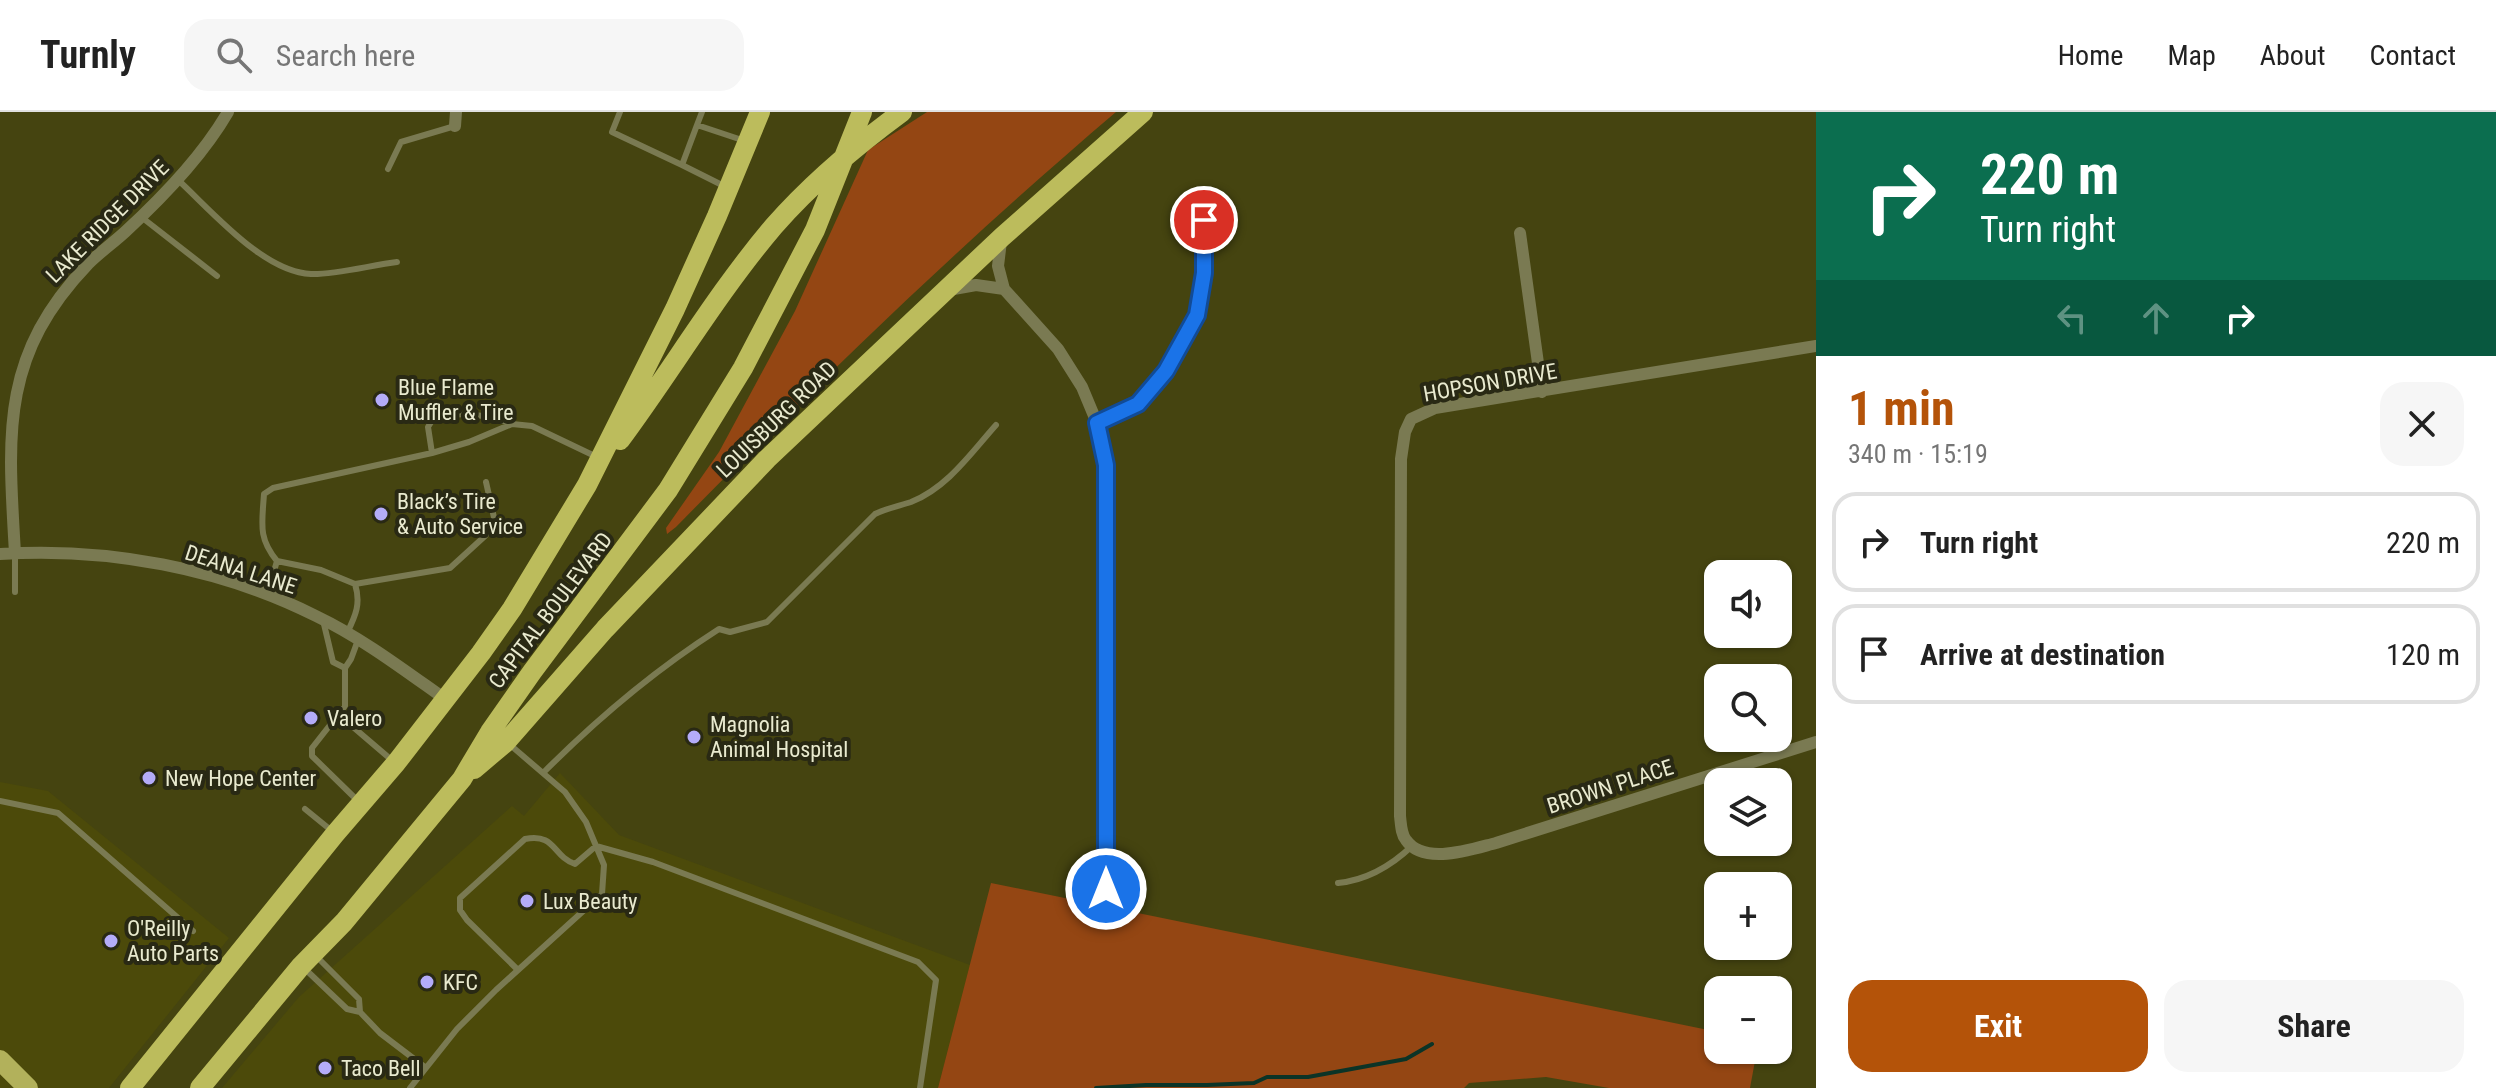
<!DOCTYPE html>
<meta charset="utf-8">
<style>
:root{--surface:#fff;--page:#f6f6f6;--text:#222;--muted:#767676;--line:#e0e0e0;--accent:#b45309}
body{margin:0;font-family:"Roboto Condensed",sans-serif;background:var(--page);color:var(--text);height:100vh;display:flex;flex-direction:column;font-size:30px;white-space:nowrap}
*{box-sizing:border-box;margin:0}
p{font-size:26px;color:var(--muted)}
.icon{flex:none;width:44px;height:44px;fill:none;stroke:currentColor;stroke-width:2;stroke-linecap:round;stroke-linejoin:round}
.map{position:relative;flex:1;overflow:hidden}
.panel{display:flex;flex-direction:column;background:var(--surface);width:680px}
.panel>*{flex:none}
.banner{background:#0b6e4f;color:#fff;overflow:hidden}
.fabs{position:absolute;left:1704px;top:448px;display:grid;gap:16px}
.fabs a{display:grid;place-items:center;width:88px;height:88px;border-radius:16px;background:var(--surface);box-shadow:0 2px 6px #0004;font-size:40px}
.pin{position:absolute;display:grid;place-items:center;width:68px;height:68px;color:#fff;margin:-34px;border:4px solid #fff;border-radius:50%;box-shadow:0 2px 8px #0007}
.me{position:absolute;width:88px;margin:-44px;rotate:0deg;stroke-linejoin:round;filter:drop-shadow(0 0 6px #0008)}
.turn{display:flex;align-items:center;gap:28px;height:168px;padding:0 32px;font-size:36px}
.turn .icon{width:104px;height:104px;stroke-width:2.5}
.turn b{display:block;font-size:56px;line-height:68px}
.lanes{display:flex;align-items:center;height:76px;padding:0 32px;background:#0003;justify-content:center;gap:40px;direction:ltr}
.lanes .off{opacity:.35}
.round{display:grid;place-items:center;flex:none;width:84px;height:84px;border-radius:24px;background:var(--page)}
.overview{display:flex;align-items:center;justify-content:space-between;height:136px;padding:0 32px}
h1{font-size:48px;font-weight:700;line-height:60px;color:var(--accent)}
.primary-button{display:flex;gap:16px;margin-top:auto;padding:16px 32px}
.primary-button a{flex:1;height:92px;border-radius:24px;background:var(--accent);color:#fff;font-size:32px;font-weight:700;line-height:92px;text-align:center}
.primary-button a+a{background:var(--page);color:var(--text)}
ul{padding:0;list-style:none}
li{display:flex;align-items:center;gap:24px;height:100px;margin:0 16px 12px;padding:0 16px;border:4px solid var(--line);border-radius:24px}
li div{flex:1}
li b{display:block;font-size:30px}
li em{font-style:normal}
header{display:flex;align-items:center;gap:48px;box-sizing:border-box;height:112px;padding:0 40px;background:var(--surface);border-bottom:2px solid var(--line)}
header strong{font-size:38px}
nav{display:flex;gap:44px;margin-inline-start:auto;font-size:28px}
.search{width:560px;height:72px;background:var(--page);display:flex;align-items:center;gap:20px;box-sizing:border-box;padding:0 28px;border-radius:24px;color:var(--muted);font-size:30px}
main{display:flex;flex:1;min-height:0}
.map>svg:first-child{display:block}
.built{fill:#4c4a0a}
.green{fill:#944613}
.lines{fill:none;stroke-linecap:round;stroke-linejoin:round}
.stream{stroke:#0b3427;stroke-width:4}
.service{stroke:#7a7a52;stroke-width:6}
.minor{stroke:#7a7a52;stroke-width:12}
.primary{stroke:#b2b15b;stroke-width:20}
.trunk{stroke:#bcbc5c;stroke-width:20}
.route-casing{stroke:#114b97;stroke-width:20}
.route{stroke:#1a73e8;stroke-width:14}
.poi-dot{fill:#b4acf9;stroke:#292914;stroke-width:3}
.labels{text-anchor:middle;stroke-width:8;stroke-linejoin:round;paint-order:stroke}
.street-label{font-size:22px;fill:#e9eacf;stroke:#292914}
.poi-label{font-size:22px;fill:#e9eacf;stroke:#292914;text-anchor:start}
</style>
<header>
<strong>Turnly</strong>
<div class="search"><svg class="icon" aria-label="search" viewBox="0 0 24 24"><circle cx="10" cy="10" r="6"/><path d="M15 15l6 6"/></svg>Search here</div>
<nav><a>Home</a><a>Map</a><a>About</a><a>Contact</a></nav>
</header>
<main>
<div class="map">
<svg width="1816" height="976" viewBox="0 0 1816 976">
<rect width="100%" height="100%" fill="#454410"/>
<path class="built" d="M560,661L619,723L970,853L938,976H222L299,885L512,694L524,704Z
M0,670L48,679L229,826L109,976H0Z"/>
<path class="green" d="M927,0H1116C962,131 817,271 676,415L667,422L666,416L719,340L795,199L868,38Z
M991,771L1718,920V938H1757L1750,976H1609L1546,965L1469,971L1464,976H938Z"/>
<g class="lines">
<path class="stream" d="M1096,976L1146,973H1207L1254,971L1267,965H1308L1406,947L1432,932"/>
<path class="service" d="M620,0L612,20L682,53
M697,13L702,0
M388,57L401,30L455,14
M177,67C211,98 263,160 311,162C334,163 372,153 397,150
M724,74L682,53L697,13L745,29
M140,104L217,164
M1097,311L1138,292L1166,259L1197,203L1204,161L1205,81
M432,341L428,315L433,307C461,298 485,303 512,312
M15,441V480
M277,449L321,458L355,472C361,491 356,503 347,521
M355,472L450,456L485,424L495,410L486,370
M267,483L277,449C258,426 262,412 264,382L273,376L432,341L469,330L512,312L532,314L599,346
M323,508L333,550L345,556V594L312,636V644L358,689
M345,556L351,547L358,528
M339,603L394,650
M544,660C597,607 655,558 719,517L730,520L767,510L875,402C887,396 899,394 911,390C947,376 971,341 996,313
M0,689L58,701L193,819
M305,697L332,719
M1338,771C1368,768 1391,754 1412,734
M317,845L359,887L360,900
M304,856L347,897L360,900L380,921L426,956
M518,858L467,808L460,798V786L525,727C556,721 552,744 575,752L596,734L653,750L918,850L936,868L920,976
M410,976L457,917L496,878L602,782L604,753L586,710L565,680L509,632"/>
<path class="minor" d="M455,14L456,0
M1520,121L1542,280
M1001,129L998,154L1004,177L1058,237L1082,275L1097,311L1106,353V777
M948,178L976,173L1004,177
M1816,234L1435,296L1411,307L1405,320L1401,347L1400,704C1401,712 1401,722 1406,728C1424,754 1472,737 1496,731L1816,630
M15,441C8,322 0,244 88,152C99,141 113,131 125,120C163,85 202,45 228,0
M0,442C107,435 221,456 316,504C362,526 404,558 445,587"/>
<path class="primary" d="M0,948L28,976"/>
<path class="trunk" d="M620,328C672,258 717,181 774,114C811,72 857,33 902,0
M474,657L506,630L605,517L767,347L1002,125L1143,0
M130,976L335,722L396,651L481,541L512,497L587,373L675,197L717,104L760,0
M200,976L301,854L344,810L462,667L490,620L532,560L668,378L743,256L815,118L862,0"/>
</g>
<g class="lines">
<defs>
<path id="route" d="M1106,777V353L1097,311L1138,292L1166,259L1197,203L1204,161V108"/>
</defs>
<use href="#route" class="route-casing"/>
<use href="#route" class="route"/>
</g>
<g class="poi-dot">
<circle cx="382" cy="288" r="8"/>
<circle cx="381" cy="402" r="8"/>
<circle cx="311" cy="606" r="8"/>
<circle cx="694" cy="625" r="8"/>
<circle cx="149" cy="666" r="8"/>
<circle cx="527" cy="789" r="8"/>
<circle cx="111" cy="829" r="8"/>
<circle cx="427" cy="870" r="8"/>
<circle cx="325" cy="956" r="8"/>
</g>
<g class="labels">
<g class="street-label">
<text transform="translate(107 109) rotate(-45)" y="8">LAKE RIDGE DRIVE</text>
<text transform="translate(1490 270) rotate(-10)" y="8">HOPSON DRIVE</text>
<text transform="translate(776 307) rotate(-44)" y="8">LOUISBURG ROAD</text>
<text transform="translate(241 457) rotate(18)" y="8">DEANA LANE</text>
<text transform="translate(550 498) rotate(-53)" y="8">CAPITAL BOULEVARD</text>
<text transform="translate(1610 674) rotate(-18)" y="8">BROWN PLACE</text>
</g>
<g class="poi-label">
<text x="398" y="283">Blue Flame<tspan x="398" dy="25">Muffler &amp; Tire</tspan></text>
<text x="397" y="397">Black’s Tire<tspan x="397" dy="25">&amp; Auto Service</tspan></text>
<text x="327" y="614">Valero</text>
<text x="710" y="620">Magnolia<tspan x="710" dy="25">Animal Hospital</tspan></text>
<text x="165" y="674">New Hope Center</text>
<text x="543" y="797">Lux Beauty</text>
<text x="127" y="824">O'Reilly<tspan x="127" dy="25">Auto Parts</tspan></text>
<text x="443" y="878">KFC</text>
<text x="341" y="964">Taco Bell</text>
</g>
</g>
</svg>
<div class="fabs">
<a><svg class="icon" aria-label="sound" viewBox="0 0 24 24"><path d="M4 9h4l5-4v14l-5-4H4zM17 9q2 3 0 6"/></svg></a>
<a><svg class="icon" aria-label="search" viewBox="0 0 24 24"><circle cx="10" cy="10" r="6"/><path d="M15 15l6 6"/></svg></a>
<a><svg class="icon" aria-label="layers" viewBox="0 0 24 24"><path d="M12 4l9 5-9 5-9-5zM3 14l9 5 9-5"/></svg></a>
<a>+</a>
<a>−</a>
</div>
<div class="pin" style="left:1204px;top:108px;background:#d93025"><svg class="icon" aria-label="arrive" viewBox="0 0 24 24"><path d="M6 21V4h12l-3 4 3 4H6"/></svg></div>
<svg class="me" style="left:1106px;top:777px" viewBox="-20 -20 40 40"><circle r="17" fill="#1a73e8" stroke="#fff" stroke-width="3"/><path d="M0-11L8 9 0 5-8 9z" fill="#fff"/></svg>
</div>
<section class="panel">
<div class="banner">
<div class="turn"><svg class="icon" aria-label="right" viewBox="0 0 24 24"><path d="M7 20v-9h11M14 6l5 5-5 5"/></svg><div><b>220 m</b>Turn right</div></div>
<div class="lanes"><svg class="icon off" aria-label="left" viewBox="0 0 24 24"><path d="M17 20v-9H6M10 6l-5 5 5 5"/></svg><svg class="icon off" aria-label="ahead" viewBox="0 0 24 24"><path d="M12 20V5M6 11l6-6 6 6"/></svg><svg class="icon" aria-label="right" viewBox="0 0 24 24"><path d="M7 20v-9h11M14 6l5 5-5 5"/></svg></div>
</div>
<div class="overview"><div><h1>1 min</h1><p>340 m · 15:19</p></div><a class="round"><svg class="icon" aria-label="close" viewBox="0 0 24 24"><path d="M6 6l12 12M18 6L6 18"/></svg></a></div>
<ul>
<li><svg class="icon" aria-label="right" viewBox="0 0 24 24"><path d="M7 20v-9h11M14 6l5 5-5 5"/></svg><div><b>Turn right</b></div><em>220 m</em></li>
<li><svg class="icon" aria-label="arrive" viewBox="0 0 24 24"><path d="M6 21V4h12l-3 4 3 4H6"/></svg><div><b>Arrive at destination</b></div><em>120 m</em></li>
</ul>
<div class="primary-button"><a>Exit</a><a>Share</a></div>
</section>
</main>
